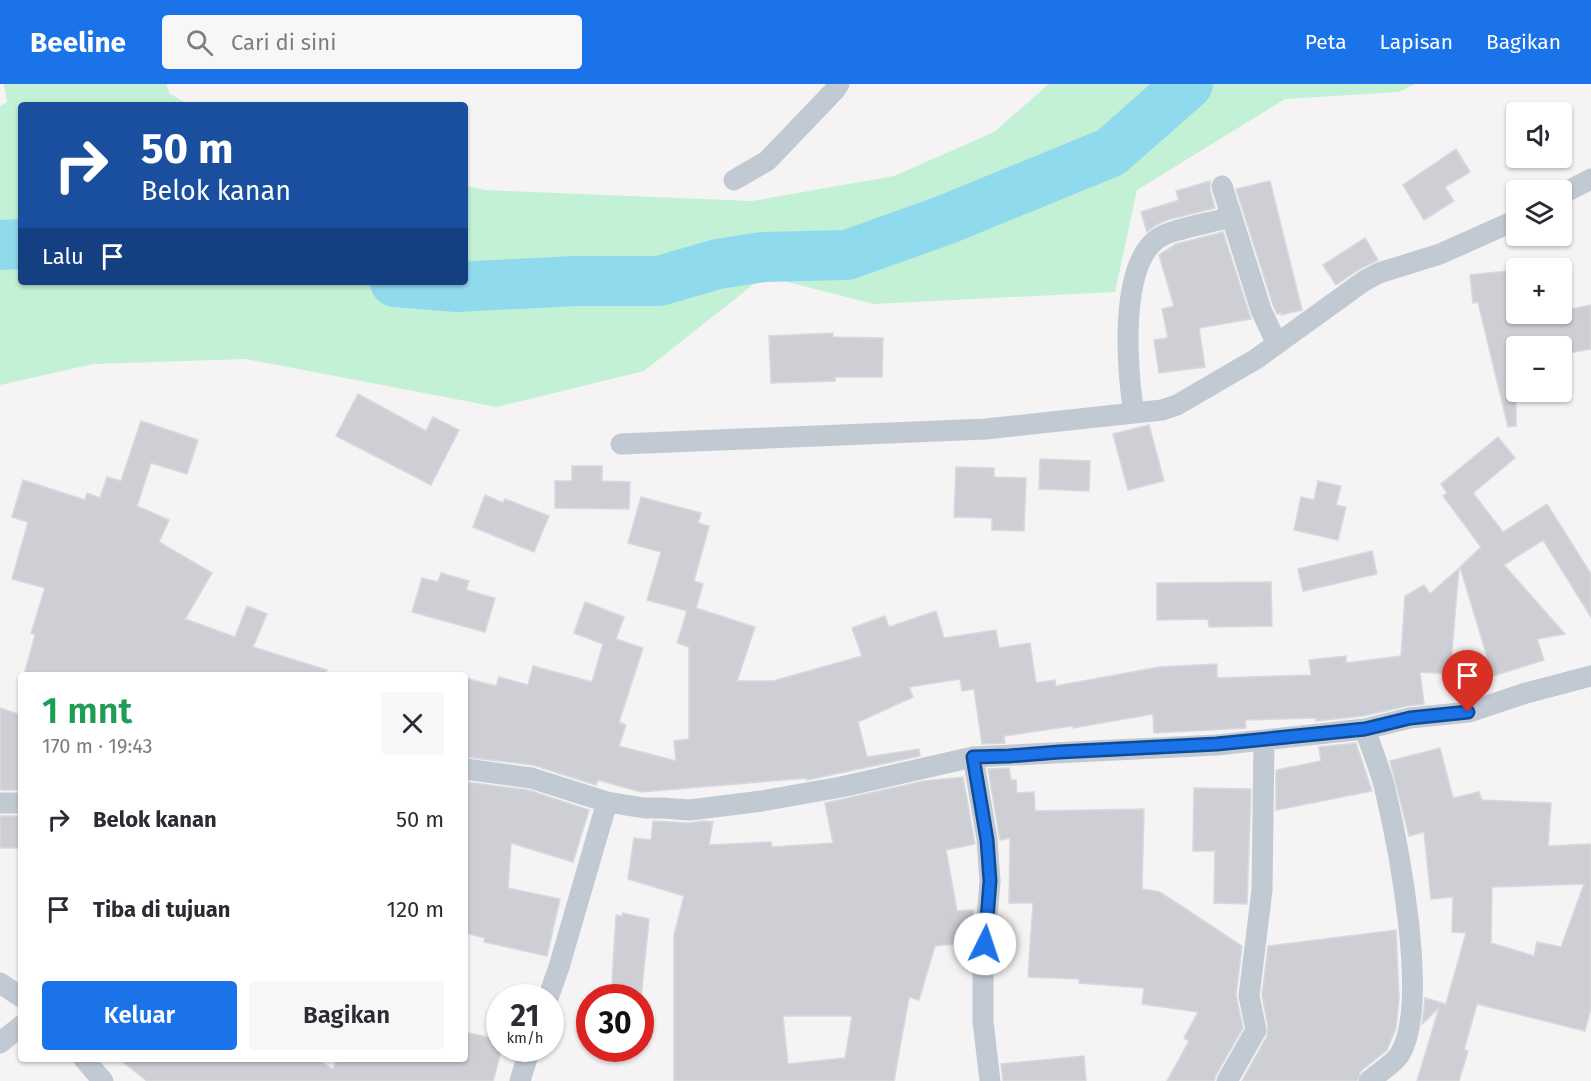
<!DOCTYPE html>
<html lang="id">
<meta charset="utf-8">
<style>
:root{--surface:#fff;--page:#f7f7f7;--text:#2b2b33;--muted:#7c7c81;--accent:#1a73e8}
body{margin:0;font-family:"Fira Sans",sans-serif;background:var(--page);color:var(--text);height:100vh;display:flex;flex-direction:column;font-size:22px;white-space:nowrap}
*{box-sizing:border-box;margin:0}
p{font-size:20px;color:var(--muted)}
.icon{flex:none;width:33px;height:33px;fill:none;stroke:currentColor;stroke-width:2;stroke-linecap:round;stroke-linejoin:round}
.map{position:relative;flex:1;overflow:hidden}
.sheet{position:absolute;left:18px;top:588px;width:450px;height:390px;display:flex;flex-direction:column;background:var(--surface);border-radius:6px;box-shadow:0 2px 4px #0004}
.sheet>*{flex:none}
.guide{position:absolute;left:18px;top:18px;width:450px;height:183px;border-radius:6px;box-shadow:0 2px 4px #0004;background:#1a4fa0;color:#fff;overflow:hidden}
.fabs{position:absolute;left:1506px;top:18px;display:grid;gap:12px}
.fabs a{display:grid;place-items:center;width:66px;height:66px;border-radius:6px;background:var(--surface);box-shadow:0 2px 4px #0004;font-size:30px}
.speed{position:absolute;left:486px;top:900px;display:flex;gap:12px;font-size:30px;font-weight:700;text-align:center}
.speed>*{display:grid;place-content:center;width:78px;height:78px;border-radius:50%;background:var(--surface);box-shadow:0 2px 4px #0004;line-height:1}
.speed small{font-size:15px;font-weight:400}
.speed .limit{border:9px solid #d22;background:#fff;color:#111}
.pin{position:absolute;display:grid;place-items:center;width:51px;height:51px;color:#fff;margin:-62px -26px;border-radius:50% 50% 50% 0;rotate:-45deg;box-shadow:0 0 6px #0007}
.pin .icon{rotate:45deg}
.me{position:absolute;width:66px;margin:-33px;rotate:4deg;stroke-linejoin:round;filter:drop-shadow(0 0 4px #0008)}
.turn{display:flex;align-items:center;gap:21px;height:126px;padding:0 24px;font-size:27px}
.turn .icon{width:78px;height:78px;stroke-width:2.5}
.turn b{display:block;font-size:42px;line-height:51px}
.then{display:flex;align-items:center;height:57px;padding:0 24px;background:#0003;gap:12px;font-size:22px}
.round{display:grid;place-items:center;flex:none;width:63px;height:63px;border-radius:6px;background:var(--page)}
.summary{display:flex;align-items:center;justify-content:space-between;height:102px;padding:0 24px}
h1{font-size:36px;font-weight:600;line-height:45px;color:#1e9e55}
.primary-button{display:flex;gap:12px;margin-top:auto;padding:12px 24px}
.primary-button a{flex:1;height:69px;border-radius:6px;background:var(--accent);color:#fff;font-size:24px;font-weight:600;line-height:69px;text-align:center}
.primary-button a+a{background:var(--page);color:var(--text)}
ul{padding:0;list-style:none}
li{display:flex;align-items:center;gap:18px;height:90px;padding:0 24px}
li div{flex:1}
li b{display:block;font-size:22px}
li em{font-style:normal}
header{display:flex;align-items:center;gap:36px;box-sizing:border-box;height:84px;padding:0 30px;background:var(--accent);color:#fff}
header strong{font-size:28px}
nav{display:flex;gap:33px;margin-inline-start:auto;font-size:21px}
.search{width:420px;height:54px;background:var(--page);display:flex;align-items:center;gap:15px;box-sizing:border-box;padding:0 21px;border-radius:6px;color:var(--muted);font-size:22px}
.map>svg:first-child{display:block}
.green{fill:#c3f1d5}
.lines{fill:none;stroke-linecap:round;stroke-linejoin:round}
.river{stroke:#90daee;stroke-width:50}
.building{fill:#cdcfd5;stroke:#d7d9de;stroke-width:1.5;fill-rule:evenodd}
.street{stroke:#c1cad2;stroke-width:21}
.route-casing{stroke:#114b97;stroke-width:15}
.route{stroke:#1a73e8;stroke-width:10}
</style>
<header>
<strong>Beeline</strong>
<div class="search"><svg class="icon" aria-label="search" viewBox="0 0 24 24"><circle cx="10" cy="10" r="6"/><path d="M15 15l6 6"/></svg>Cari di sini</div>
<nav><a>Peta</a><a>Lapisan</a><a>Bagikan</a></nav>
</header>
<div class="map">
<svg width="1591" height="997" viewBox="0 0 1591 997">
<rect width="100%" height="100%" fill="#f5f3f3"/>
<path class="green" d="M4,0H166L170,10L190,21H21V198H465V102L485,106L752,117L894,92L994,48L1049,0H1415L1399,8L1285,15L1137,106L1115,208L874,220L764,192L644,287L497,323L246,275L93,280L0,301V22L7,18Z"/>
<g class="lines">
<path class="river" d="M0,161L21,160
M395,198L457,203L575,197H659L718,180L763,173L847,171L945,136L1111,68L1188,0"/>
</g>
<path class="building" d="M1456,65L1470,88L1445,103L1454,117L1424,136L1403,101Z
M1210,97V106L1215,124L1167,136L1156,141L1147,148L1141,128L1179,116L1176,107Z
M1270,97L1302,226L1281,231V229L1277,230L1273,221L1236,105Z
M1223,148L1251,235L1199,244L1205,283L1159,289L1154,256L1168,254L1162,225L1174,222L1159,171L1176,160Z
M1365,154L1378,176L1358,186L1336,201L1323,181Z
M1516,186V234L1541,230H1562V227L1591,221V265L1562,270V262H1516V342L1508,343L1478,218L1473,219L1470,191Z
M833,249V253L883,254L882,293H835V297L771,299L769,252Z
M358,310L426,347L433,333L459,346L431,401L336,352Z
M141,337L198,356L187,390L151,379L137,422L169,436L159,458L212,489L185,535L235,553L247,522L267,530L253,563L327,586L326,591H24L35,551L31,549L45,504L12,495L28,438L12,433L23,396L85,416L87,409L100,414L107,393L121,397Z
M1149,341L1164,397L1128,406L1113,350Z
M1498,353L1515,374L1473,409L1503,448L1547,420L1591,490V533L1543,456L1504,481L1565,550L1537,555L1544,576L1493,592L1460,483L1481,463L1443,412L1447,409L1441,400Z
M1040,375L1090,377L1089,407L1039,405Z
M572,382H602V397L630,398L629,425L555,424V397H572Z
M956,383L994,384V393L1026,394L1024,447L992,446V434L954,433Z
M1318,397L1341,402L1336,421L1346,423L1338,456L1294,446L1301,413L1314,416Z
M485,411L503,419L505,415L549,432L534,468L473,443Z
M641,413L701,429L698,439L709,442L694,497L703,500L696,524L755,543L737,597H773L862,572L852,544L885,532L889,543L936,527L944,554L996,546L999,564L1030,559L1036,599L1055,596L1056,602L1159,583L1217,580V594L1311,591L1309,576L1346,572V579L1401,572L1405,512L1424,501L1430,510L1459,484L1450,590L1420,588L1424,620L1407,622L1363,632L1316,637V634L1245,636L1246,644L1154,649L1153,630L1073,644L1072,642L1004,652L1005,659L982,660L974,605L962,607L960,595L909,603L913,613L858,638L867,673L919,665L920,672L807,696V694L641,708L598,696L596,701L533,681L465,673V594L496,602L499,593L528,601L533,582L592,598L603,560L574,549L585,518L624,533L616,555L643,564L619,638L626,641L619,662L676,677L674,657L689,655V563L677,559L687,527L647,516L661,468L628,459Z
M1372,467L1377,490L1303,507L1298,485Z
M441,489L469,497L466,506L495,514L485,548L412,528L422,494L438,498Z
M1271,498L1272,542L1209,543L1208,535L1157,536V499Z
M0,624L21,631L20,706H0Z
M1356,659L1372,707L1276,726V686L1321,677L1319,663Z
M1440,664L1453,714L1479,708L1482,716L1551,719L1548,762L1591,760V924L1585,947L1477,920L1464,966L1468,967L1459,997H1417L1439,924L1422,940L1425,914L1446,920L1466,849L1452,848L1453,813L1431,815L1424,748L1409,752L1390,677ZM1584,800L1561,863L1537,858L1534,872L1491,859L1492,803Z
M1009,684L1011,696H1016L1017,709L1034,708L1035,727L1144,725L1142,805L1160,808L1242,862L1236,911L1243,944L1216,991L1214,997H1167L1189,957L1184,954L1198,928L1142,920L1144,904L1079,899V895L1028,893L1033,819H1009L1010,754L1000,756L988,685Z
M963,693L975,760L946,766L957,827L973,826L972,858L935,862L919,916L909,913L894,997H674V851L684,812L628,795L634,754L651,756L653,737L689,739L704,737L713,738L709,761L771,758L772,763L833,759L825,719L924,697ZM783,932H852L845,974L788,980Z
M465,698L528,706L589,726L573,778L511,759L508,804L560,815L547,872L484,858L485,854L465,849Z
M1194,704L1251,705L1247,820L1214,819L1215,767H1193Z
M0,732H21V764H0Z
M623,829L649,835L641,914H611L616,831L622,832Z
M1396,846L1399,914L1396,944L1387,966L1361,987L1357,997H1242L1267,952L1268,943L1262,911L1268,862Z
M465,948L500,956V972L493,997H147L119,975H316L333,985L337,975H465Z
M1084,972L1086,997H1003L1001,980Z"/>
<g class="lines">
<path class="street" d="M734,96L767,77L835,6L839,0
M1222,102L1261,226L1277,260
M1562,110L1591,95
M1134,329C1127,288 1117,172 1164,151C1183,143 1210,139 1231,133
M621,360L986,345L1162,326L1177,321L1256,275L1364,197L1379,189L1440,170L1516,136
M1365,645C1371,664 1379,682 1384,701C1398,759 1430,920 1400,970C1394,980 1378,989 1369,997
M973,673L987,755L990,797L983,881V937L990,997
M465,685L531,694L607,718L644,724H662L690,726L762,717L841,703L973,673L1217,661L1365,645L1410,634L1469,628L1526,609L1591,592
M0,719H21
M0,899L21,913
M548,914L559,883L607,718
M0,959L21,942
M84,975L103,997
M520,997L530,964
M1227,997L1256,946L1249,912L1262,806L1264,656"/>
</g>
<g class="lines">
<defs>
<path id="route" d="M985,860L990,797L987,756L973,673L1009,672L1059,668L1217,660L1365,645L1410,634L1468,628"/>
</defs>
<use href="#route" class="route-casing"/>
<use href="#route" class="route"/>
</g>
</svg>
<div class="fabs">
<a><svg class="icon" aria-label="sound" viewBox="0 0 24 24"><path d="M4 9h4l5-4v14l-5-4H4zM17 9q2 3 0 6"/></svg></a>
<a><svg class="icon" aria-label="layers" viewBox="0 0 24 24"><path d="M12 4l9 5-9 5-9-5zM3 14l9 5 9-5"/></svg></a>
<a>+</a>
<a>−</a>
</div>
<div class="speed"><div>21<small>km/h</small></div><div class="limit">30</div></div>
<div class="pin" style="left:1468px;top:628px;background:#d93025"><svg class="icon" aria-label="arrive" viewBox="0 0 24 24"><path d="M6 21V4h12l-3 4 3 4H6"/></svg></div>
<svg class="me" style="left:985px;top:860px" viewBox="-20 -20 40 40"><circle r="19" fill="#fff"/><path d="M0-13L10 11 0 6-10 11z" fill="#1a73e8"/></svg>
<div class="guide">
<div class="turn"><svg class="icon" aria-label="right" viewBox="0 0 24 24"><path d="M7 20v-9h11M14 6l5 5-5 5"/></svg><div><b>50 m</b>Belok kanan</div></div>
<div class="then">Lalu<svg class="icon" aria-label="arrive" viewBox="0 0 24 24"><path d="M6 21V4h12l-3 4 3 4H6"/></svg></div>
</div>
<section class="sheet">
<div class="summary"><div><h1>1 mnt</h1><p>170 m · 19:43</p></div><a class="round"><svg class="icon" aria-label="close" viewBox="0 0 24 24"><path d="M6 6l12 12M18 6L6 18"/></svg></a></div>
<ul>
<li><svg class="icon" aria-label="right" viewBox="0 0 24 24"><path d="M7 20v-9h11M14 6l5 5-5 5"/></svg><div><b>Belok kanan</b></div><em>50 m</em></li>
<li><svg class="icon" aria-label="arrive" viewBox="0 0 24 24"><path d="M6 21V4h12l-3 4 3 4H6"/></svg><div><b>Tiba di tujuan</b></div><em>120 m</em></li>
</ul>
<div class="primary-button"><a>Keluar</a><a>Bagikan</a></div>
</section>
</div>
